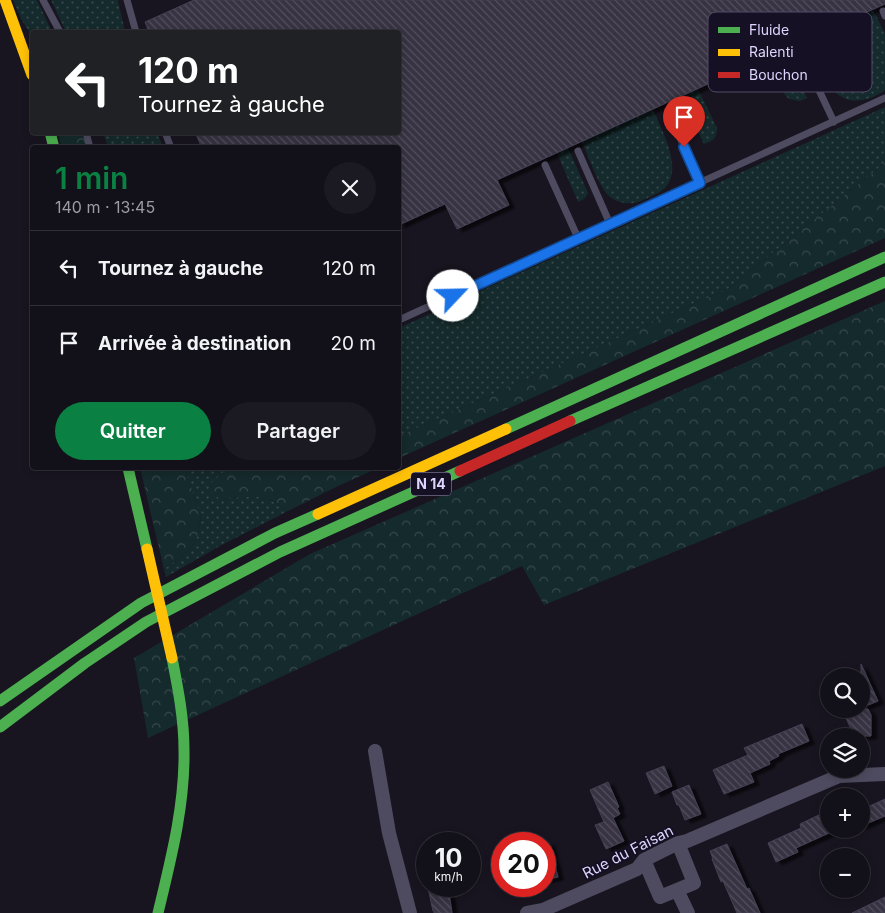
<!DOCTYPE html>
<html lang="fr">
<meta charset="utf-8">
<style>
:root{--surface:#121018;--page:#1b1921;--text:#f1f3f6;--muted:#9c9da2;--line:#313037;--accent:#0b8043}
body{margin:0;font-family:Inter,sans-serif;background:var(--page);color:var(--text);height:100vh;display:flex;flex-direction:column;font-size:19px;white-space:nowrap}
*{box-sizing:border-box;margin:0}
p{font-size:16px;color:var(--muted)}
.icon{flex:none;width:28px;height:28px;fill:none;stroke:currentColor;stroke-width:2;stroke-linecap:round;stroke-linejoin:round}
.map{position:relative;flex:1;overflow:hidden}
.sheet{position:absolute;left:30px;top:145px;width:371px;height:325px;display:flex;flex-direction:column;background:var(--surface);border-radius:5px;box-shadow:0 2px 8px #0003,0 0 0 1px var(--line)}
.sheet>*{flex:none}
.top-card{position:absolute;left:30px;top:30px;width:371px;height:105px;border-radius:5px;box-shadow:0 2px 8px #0003,0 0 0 1px var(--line);background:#202124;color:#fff;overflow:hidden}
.buttons{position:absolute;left:820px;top:668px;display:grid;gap:10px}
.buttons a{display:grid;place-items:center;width:50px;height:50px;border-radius:50%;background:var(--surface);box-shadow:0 2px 8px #0003,0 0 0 1px var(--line);font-size:25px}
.speed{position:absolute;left:416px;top:832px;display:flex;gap:10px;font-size:25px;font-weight:700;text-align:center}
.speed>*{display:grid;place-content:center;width:65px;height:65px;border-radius:50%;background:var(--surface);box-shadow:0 2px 8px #0003,0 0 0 1px var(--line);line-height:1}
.speed small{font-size:12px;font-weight:400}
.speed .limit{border:8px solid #d22;background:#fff;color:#111}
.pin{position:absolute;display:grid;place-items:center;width:42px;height:42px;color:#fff;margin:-51px -21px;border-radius:50% 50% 50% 0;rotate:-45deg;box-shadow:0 0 5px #0007}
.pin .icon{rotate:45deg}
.me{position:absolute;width:55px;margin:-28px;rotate:66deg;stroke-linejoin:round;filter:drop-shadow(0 0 4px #0008)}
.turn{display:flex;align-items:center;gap:18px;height:105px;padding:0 25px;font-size:22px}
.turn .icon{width:65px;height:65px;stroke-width:2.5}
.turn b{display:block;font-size:35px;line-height:42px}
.round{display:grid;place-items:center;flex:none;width:52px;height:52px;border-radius:26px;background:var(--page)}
.summary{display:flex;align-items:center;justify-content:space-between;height:85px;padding:0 25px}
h1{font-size:30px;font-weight:600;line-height:38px;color:var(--accent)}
.button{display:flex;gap:10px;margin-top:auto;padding:10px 25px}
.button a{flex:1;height:58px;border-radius:30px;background:var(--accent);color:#fff;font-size:20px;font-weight:600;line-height:58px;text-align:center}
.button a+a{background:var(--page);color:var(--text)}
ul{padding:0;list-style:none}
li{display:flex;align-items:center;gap:15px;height:75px;padding:0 25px;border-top:1px solid var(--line)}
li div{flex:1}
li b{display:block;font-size:19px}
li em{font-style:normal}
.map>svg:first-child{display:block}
.grass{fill:url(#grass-dots)}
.forest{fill:url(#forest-crowns)}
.building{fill:url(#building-back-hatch);stroke:#454053;filter:url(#shadow)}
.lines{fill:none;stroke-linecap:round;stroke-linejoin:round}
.lane{stroke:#4e4b60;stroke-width:7}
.street{stroke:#4e4b60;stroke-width:14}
.fast{stroke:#4caf50;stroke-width:11}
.slow{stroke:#ffc107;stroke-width:11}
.jam{stroke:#c62828;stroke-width:11}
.slow-bridge{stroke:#ffc107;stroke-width:11}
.route-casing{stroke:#114b97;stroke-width:12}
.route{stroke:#1a73e8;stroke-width:9}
.labels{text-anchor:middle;stroke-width:4;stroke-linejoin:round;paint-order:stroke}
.shield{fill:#161025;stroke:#a29bbc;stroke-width:1}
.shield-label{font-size:14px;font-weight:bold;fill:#ded6fd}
.street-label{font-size:15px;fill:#ded6fd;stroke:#161025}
.key{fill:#161025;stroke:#524b66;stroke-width:1}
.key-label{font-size:14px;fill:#ded6fd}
</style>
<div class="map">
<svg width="885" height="913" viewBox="0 0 885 913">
<defs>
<pattern id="grass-dots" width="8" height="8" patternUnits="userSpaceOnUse" patternTransform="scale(1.25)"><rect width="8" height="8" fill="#152a2c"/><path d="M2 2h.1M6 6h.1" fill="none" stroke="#37484c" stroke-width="1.8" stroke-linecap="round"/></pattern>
<pattern id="forest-crowns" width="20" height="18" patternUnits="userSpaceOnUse" patternTransform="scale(1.25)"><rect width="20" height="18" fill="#152a2c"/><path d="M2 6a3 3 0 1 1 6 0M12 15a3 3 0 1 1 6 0" fill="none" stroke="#37484c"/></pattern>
<pattern id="building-back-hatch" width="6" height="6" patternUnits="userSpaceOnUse" patternTransform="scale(1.25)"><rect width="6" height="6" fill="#373342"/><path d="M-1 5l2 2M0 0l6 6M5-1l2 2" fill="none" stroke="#54505e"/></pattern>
<filter id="shadow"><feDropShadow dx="5.5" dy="3" stdDeviation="1" flood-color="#0009"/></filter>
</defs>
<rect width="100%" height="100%" fill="#181520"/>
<path class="grass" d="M13,0H37L52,32H32V36L21,19Z
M51,0H118L125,32H66Z
M873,9L885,34V90C869,102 847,106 833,90C828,85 826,78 823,72L846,62L830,28Z
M784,49L807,98L800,101L789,99L785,95L768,57Z
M698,89L717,128C717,138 713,141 704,144L681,96Z
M885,107V163L725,291L690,305L572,359L399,436V328Z
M653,109C661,130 684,168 665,188C659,194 649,197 641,201C631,205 618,204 609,196C599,187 588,155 582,142Z
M103,133H157L163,147H108Z
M568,148L588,193C586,198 583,200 578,202L557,153Z
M185,468H228L224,472L223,500C234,498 248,495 259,497C270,498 279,505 288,511L218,547L166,577L164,569L190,550L198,534L201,517Z"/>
<path class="forest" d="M58,133H83L87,147H62Z
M885,163V238L399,458V436L572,359L690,305L725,291Z
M885,301V466L544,605L522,566L148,738L134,658L310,554Z
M140,468H185L201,517L198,534L190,550L164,569Z
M228,468H378L336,487L288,511L273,501L259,497H238L223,500L213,495L210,489L211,483Z"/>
<path class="building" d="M194,0H885V4L826,30L833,47L818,53L811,37L497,180L509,205L457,229L445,204L399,225V148H202L195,132H399V32H149L145,22Z
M861,664L878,701L861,708Z
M842,709H868L871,715V736H854Z
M802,724L809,741L778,754L779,756L769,761L770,764L750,773L754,782L724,794L713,770L748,755L744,748Z
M664,766L672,786L655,794L646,773Z
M608,782L619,807L617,808L620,814L613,818L624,841L606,849L595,825L604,822L590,790Z
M689,785L701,814L685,820L679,805H677L672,792Z
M885,799V816L861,826V810Z
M821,814L829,833L796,848L798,852L776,862L768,843L801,828L800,824Z
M545,843H549L558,877L545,880Z
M727,844L747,889L749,888L760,913H737L723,881L721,882L712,859H713L710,851Z
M435,886H448L452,913H434V911H433L428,888Z
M885,897V913H852Z"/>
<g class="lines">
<path class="lane" d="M43,0L60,32
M127,0L136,32
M883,11L885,16
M800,50L834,122
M668,111L700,183
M86,132L90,148
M165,132L171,148
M578,151L610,224
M545,165L578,238
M399,320L885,98"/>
<path class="street" d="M375,751L389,833L410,913
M644,860L660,897L694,883L678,843
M677,890L688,913
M527,913L543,910L637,869L644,860L678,843L687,841L839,776L885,774"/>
<path class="fast" d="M50,132L54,148
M570,421L885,282
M506,429L885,257
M128,468L147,549
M0,701L141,603L275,533L318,514
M0,727L85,663L146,622L280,552L460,471
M158,913C171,859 185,805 184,750C184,719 178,688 172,658"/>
<path class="slow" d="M5,0L32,75
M318,514L506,429"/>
<path class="jam" d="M460,471L570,421"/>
<path class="slow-bridge" d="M147,549L172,658"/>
</g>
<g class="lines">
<defs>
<path id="route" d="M453,296L700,183L684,147"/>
</defs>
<use href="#route" class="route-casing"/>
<use href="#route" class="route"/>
</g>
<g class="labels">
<rect class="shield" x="411" y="472.5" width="40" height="23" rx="4"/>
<g class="shield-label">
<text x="431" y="489">N 14</text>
</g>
<g class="street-label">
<text transform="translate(628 852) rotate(-27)" y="5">Rue du Faisan</text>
</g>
</g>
<rect x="708" y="12" width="164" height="80" rx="8" class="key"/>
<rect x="718" y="27" width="22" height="6" fill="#4caf50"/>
<rect x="718" y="49" width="22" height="7" fill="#ffc107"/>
<rect x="718" y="72" width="22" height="6" fill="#c62828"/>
<g class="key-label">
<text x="749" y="35">Fluide</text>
<text x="749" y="57">Ralenti</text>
<text x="749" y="80">Bouchon</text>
</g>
</svg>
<div class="buttons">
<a><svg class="icon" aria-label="search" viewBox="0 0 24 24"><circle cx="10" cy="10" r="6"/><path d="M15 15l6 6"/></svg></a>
<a><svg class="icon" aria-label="layers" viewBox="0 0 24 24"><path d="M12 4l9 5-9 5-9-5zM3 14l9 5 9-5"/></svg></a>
<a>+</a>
<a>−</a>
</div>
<div class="speed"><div>10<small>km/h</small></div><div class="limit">20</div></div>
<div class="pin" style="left:684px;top:147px;background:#d93025"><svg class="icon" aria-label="arrive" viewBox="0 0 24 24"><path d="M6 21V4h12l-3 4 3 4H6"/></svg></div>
<svg class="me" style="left:453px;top:296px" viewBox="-20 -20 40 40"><circle r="19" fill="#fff"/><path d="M0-13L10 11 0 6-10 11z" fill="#1a73e8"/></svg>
<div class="top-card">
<div class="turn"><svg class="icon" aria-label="left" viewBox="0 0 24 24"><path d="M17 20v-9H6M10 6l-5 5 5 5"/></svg><div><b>120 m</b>Tournez à gauche</div></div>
</div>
<section class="sheet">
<div class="summary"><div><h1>1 min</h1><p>140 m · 13:45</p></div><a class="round"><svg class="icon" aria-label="close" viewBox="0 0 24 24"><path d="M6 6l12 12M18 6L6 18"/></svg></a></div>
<ul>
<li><svg class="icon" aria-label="left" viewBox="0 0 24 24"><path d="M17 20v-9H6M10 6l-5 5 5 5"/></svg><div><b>Tournez à gauche</b></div><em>120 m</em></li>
<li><svg class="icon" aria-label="arrive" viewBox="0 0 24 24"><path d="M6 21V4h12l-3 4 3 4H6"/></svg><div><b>Arrivée à destination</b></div><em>20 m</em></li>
</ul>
<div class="button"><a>Quitter</a><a>Partager</a></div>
</section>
</div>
